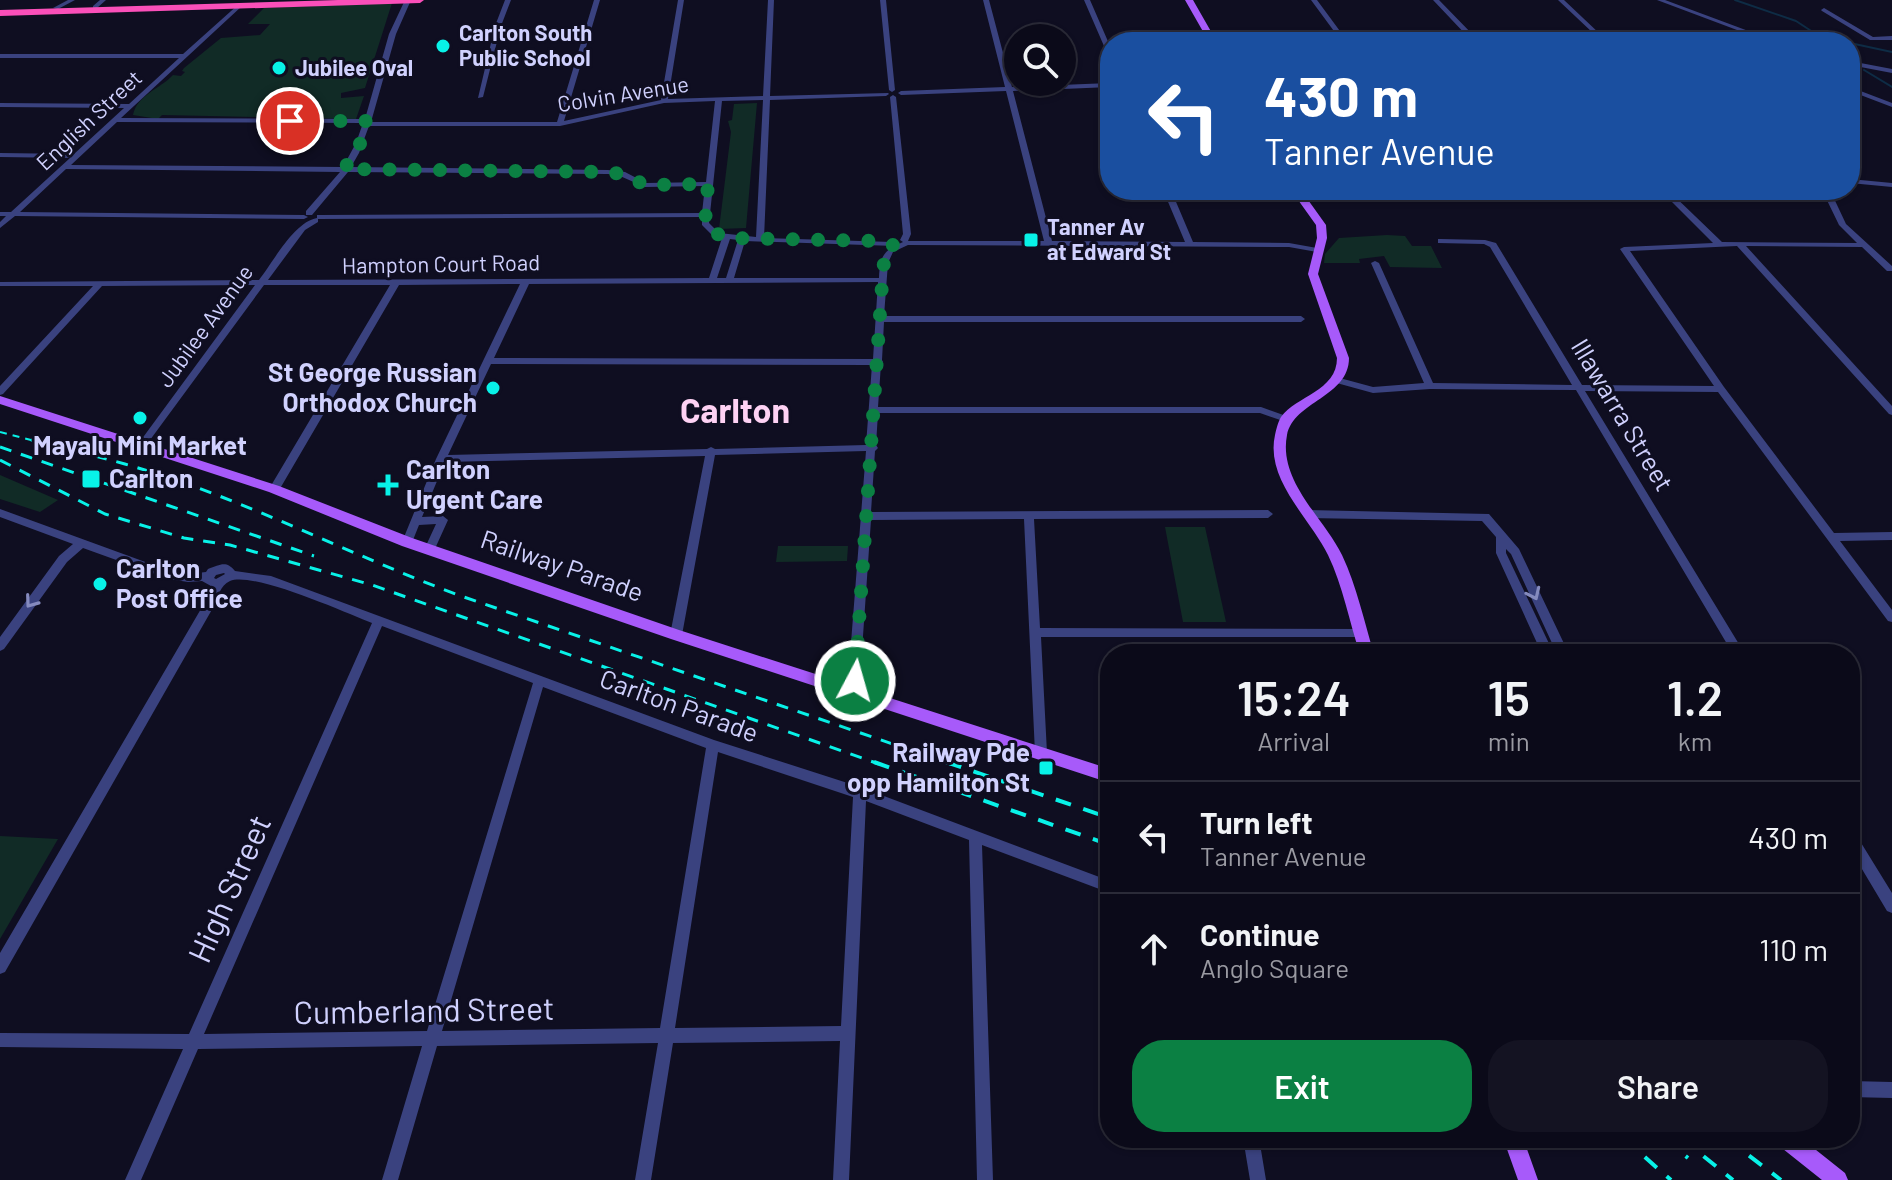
<!DOCTYPE html>
<style>
:root{--surface:#0b0a19;--page:#141322;--text:#f1f3f6;--muted:#9a9aa2;--line:#2b2b38;--accent:#0b8043}
body{margin:0;font-family:Barlow,sans-serif;background:var(--page);color:var(--text);height:100vh;display:flex;flex-direction:column;font-size:30px;white-space:nowrap}
*{box-sizing:border-box;margin:0}
p{font-size:26px;color:var(--muted)}
.icon{flex:none;width:44px;height:44px;fill:none;stroke:currentColor;stroke-width:2;stroke-linecap:round;stroke-linejoin:round}
.map{position:relative;flex:1;overflow:hidden}
.side{position:absolute;left:1100px;top:644px;width:760px;height:504px;display:flex;flex-direction:column;background:var(--surface);border-radius:32px;box-shadow:0 2px 6px #0004,0 0 0 2px var(--line)}
.side>*{flex:none}
.top-card{position:absolute;left:1100px;top:32px;width:760px;height:168px;border-radius:32px;box-shadow:0 2px 6px #0004,0 0 0 2px var(--line);background:#1a4fa0;color:#fff;overflow:hidden}
.controls{position:absolute;left:1004px;top:24px;display:grid;gap:16px}
.controls a{display:grid;place-items:center;width:72px;height:72px;border-radius:50%;background:var(--surface);box-shadow:0 2px 6px #0004,0 0 0 2px var(--line);font-size:40px}
.pin{position:absolute;display:grid;place-items:center;width:68px;height:68px;color:#fff;margin:-34px;border:4px solid #fff;border-radius:50%;box-shadow:0 2px 8px #0007}
.me{position:absolute;width:88px;margin:-44px;rotate:6deg;stroke-linejoin:round;filter:drop-shadow(0 0 6px #0008)}
.turn{display:flex;align-items:center;gap:28px;height:168px;padding:0 32px;font-size:36px}
.turn .icon{width:104px;height:104px;stroke-width:2.5}
.turn b{display:block;font-size:56px;line-height:68px}
.eta{display:flex;justify-content:space-evenly;align-items:center;height:136px;text-align:center}
.eta b{font-size:48px;font-weight:600;line-height:56px}
.cta{display:flex;gap:16px;margin-top:auto;padding:16px 32px}
.cta a{flex:1;height:92px;border-radius:32px;background:var(--accent);color:#fff;font-size:32px;font-weight:600;line-height:92px;text-align:center}
.cta a+a{background:var(--page);color:var(--text)}
ul{padding:0;list-style:none}
li{display:flex;align-items:center;gap:24px;height:112px;padding:0 32px;border-top:2px solid var(--line)}
li div{flex:1}
li b{display:block;font-size:30px}
li em{font-style:normal}
.map>svg:first-child{display:block}
.green{fill:#112b26}
.lines{fill:none;stroke-linecap:round;stroke-linejoin:round}
.stream{stroke:#0e2c45;stroke-width:2}
.minor{fill:#3a427f;fill-rule:evenodd}
.major{fill:#a75afa;fill-rule:evenodd}
.highway{fill:#fa4fb9;fill-rule:evenodd}
.rail-far2{stroke:#08f2e8;stroke-width:2;stroke-dasharray:7 6;stroke-linecap:butt}
.rail-far1{stroke:#08f2e8;stroke-width:3;stroke-dasharray:12 10;stroke-linecap:butt}
.rail{stroke:#08f2e8;stroke-width:4;stroke-dasharray:16 13;stroke-linecap:butt}
.oneway{stroke:#858abe}
.route{stroke:#0b8043;stroke-width:14;stroke-dasharray:0 25.2}
.poi-dot{fill:#08f2e8;stroke:#0f0e21;stroke-width:3}
.labels{text-anchor:middle;stroke-width:6;stroke-linejoin:round;paint-order:stroke}
.far-poi-label{font-size:22px;font-weight:bold;fill:#d0d1fe;stroke:#0f0e21;text-anchor:start}
.far-street-label{font-size:22px;fill:#d0d1fe;stroke:#0f0e21}
.poi-label{font-size:26px;font-weight:bold;fill:#d0d1fe;stroke:#0f0e21;text-anchor:start}
.street-label{font-size:26px;fill:#d0d1fe;stroke:#0f0e21}
.near-street-label{font-size:32px;fill:#d0d1fe;stroke:#0f0e21}
.district-label{font-size:34px;font-weight:bold;fill:#fed2f4;stroke:#0f0e21}
</style>
<div class="map">
<svg width="1892" height="1180" viewBox="0 0 1892 1180">
<rect width="100%" height="100%" fill="#0f0e21"/>
<path class="green" d="M392,3L365,88L341,93V98L364,96L356,119L162,115L158,119L133,115C137,95 160,89 173,75L181,76L185,72L182,71L184,68L221,38L260,35L270,24H248L264,8Z
M757,103L746,228L719,229L731,132L728,121L732,120L734,104Z
M1387,235L1405,236L1412,246H1431L1442,268L1390,267L1384,256L1359,259L1360,263H1324L1325,254L1339,238Z
M0,475L58,500L40,512L0,499Z
M1165,527H1205L1226,622H1183Z
M778,546H848L847,561L776,562Z
M0,836L58,839L0,939Z"/>
<g class="lines">
<path class="stream" d="M1735,0L1796,21L1828,42
M1824,38L1844,42
M1850,43L1892,52
M1864,70L1892,87"/>
<path class="minor" d="M68,0H75L58,9L53,8Z
M100,0H106L97,8H93V6Z
M405,0H411L396,34L371,122H557L594,0H600L564,121L661,100L678,0H684L668,99L763,96L768,0H774L770,96L888,93L889,94L886,96L770,100L764,238L892,242H895V246L745,241L734,278H879C880,256 883,251 903,242L900,240L903,234L890,97L893,95L896,97L911,234L908,241H1044L1006,91L901,95L898,93L901,91L1005,87L983,0H989L1012,87L1110,83V87L1013,91L1052,241L1185,242L1163,190H1171L1193,242L1289,243L1317,248L1321,250L1317,252L1289,247L908,245L893,252L888,263L884,316H1301L1305,319L1301,322H884L882,360L883,362L881,364L878,407H1261L1289,417L1291,419L1286,422L1260,413H878L876,445L878,448L875,451L871,512L1268,510L1273,514L1268,518L1034,519L1040,628L1361,629L1365,631L1367,634L1365,637H1041L1047,753L1045,757L1041,758L1037,757L1035,753L1024,519L871,520L859,694L857,697L853,699L849,697L847,694L866,451L715,455L682,635L680,638H672L670,635L705,456L445,462L422,517L443,516L448,520L433,553L429,554L424,550L436,524L419,525L411,545H403L402,542L436,459L520,284L399,285L278,492L274,493L269,489L390,285H264L150,440L138,449L133,446L144,436L255,285L102,286L3,394L0,395V386L93,286H0V282L259,280C273,262 294,222 317,218V215H320L702,213L705,186L645,187L620,176L608,174L348,172L312,215H306V211L340,172L66,169L20,212L304,215L308,217L304,219L15,216L0,228V222L6,216H0V212H11L70,158L0,157V153L74,154L124,108L0,107V103L129,104L179,58H0V54H183L240,3L242,4V6L121,118L365,119L389,34ZM763,100L756,237L719,233L709,223L722,101ZM715,101L706,182L646,183L625,172L608,170L351,167L359,153L369,126H560L664,103ZM117,122L363,123L356,143L343,167L71,165ZM702,217V225L714,237L722,238L709,278L268,280L305,230L318,222V219ZM730,239L738,240L726,278H717ZM878,282L873,359L494,358L529,284ZM491,364L872,365L866,445L715,449L711,447L707,449L448,455Z
M505,0H511L501,26L483,97L478,98L495,26Z
M880,0H886L895,90L892,92L889,90Z
M1084,0H1090L1110,46V55L1107,53Z
M1311,0H1317L1348,42H1342Z
M1433,0H1439L1476,38L1593,33L1558,0H1564L1601,35L1598,37L1474,42H1419L1422,40L1469,38Z
M1657,0H1665L1778,42H1769Z
M1824,8L1873,37L1892,36V40H1870L1822,11L1821,10Z
M1850,61L1892,69V73L1850,65Z
M1850,87L1892,103V107L1850,91Z
M1850,179L1892,183V187L1850,183Z
M1348,190H1384L1380,192L1308,197L1304,195L1308,193Z
M1660,190H1668L1722,242L1857,243L1839,225L1822,190H1830L1846,224L1892,266V271H1887L1862,247L1746,246L1892,406V415L1889,414L1737,246L1630,251L1724,387L1834,533L1892,532V540L1840,541L1892,610V622L1888,621L1718,392L1585,391L1745,654H1733L1576,390L1430,389L1373,393L1333,382L1331,380L1336,377L1373,387L1424,383L1371,263L1375,261L1379,263L1433,383L1572,385L1490,247L1484,244L1438,243V239H1441L1485,240L1496,243L1582,385L1714,386L1620,249L1624,247L1713,243Z
M0,509L170,571L188,574L206,572L208,569C220,565 226,560 235,571L271,576L714,740L860,787L1110,881V893L982,845L993,1180H977L969,840L866,801L849,1180H833L840,1041L673,1043L651,1180H635L658,1043L437,1046L398,1180H382L422,1046L198,1049L141,1180H125L183,1049L0,1047V1033L189,1034L372,623C346,613 253,571 230,581C220,586 218,596 214,606L5,972L0,974V953L205,602L211,586L202,581L188,582L169,579L83,548L67,562L4,649L0,651V637L59,556L73,544L0,517ZM224,573L225,574L216,579L214,578L216,575ZM382,626L533,683L427,1031L204,1034ZM543,687L706,748L660,1028L442,1031ZM718,752L853,797L841,1026L675,1028Z
M1307,510L1489,514L1519,549L1569,654H1557L1511,554L1506,549V553L1554,654H1542L1496,553V537L1482,521L1307,518L1302,514Z
M1850,831L1855,833L1892,893V913L1887,911L1850,849Z
M1850,1081L1892,1082V1098L1850,1097Z
M1243,1138H1259L1266,1180H1250Z"/>
<path class="major" d="M1185,0H1193L1217,42H1209Z
M1291,190H1301L1326,225L1327,238L1318,274L1349,358C1349,397 1294,401 1287,435C1278,481 1324,518 1342,555C1357,587 1364,621 1374,654H1360C1349,621 1343,586 1328,555C1310,518 1265,480 1275,435C1276,430 1278,422 1281,417C1296,396 1337,391 1337,358L1308,274L1317,238L1316,225Z
M0,396L279,486L412,538L679,630L1110,769V783L671,639L402,546L269,492L0,404Z
M1503,1138H1523L1538,1180H1518Z
M1775,1138H1801L1845,1173L1848,1180H1822L1778,1145Z"/>
<path class="highway" d="M338,0H424L420,3L0,16V10Z"/>
<path class="rail-far2" d="M0,432L39,442"/>
<path class="rail-far1" d="M31,440C85,453 138,466 190,485C281,518 369,562 461,596L951,764
M0,447L314,556
M0,460L105,514L184,538L230,545L372,585L879,764"/>
<path class="rail" d="M874,762L1110,845
M946,762L1110,818
M1623,1138L1671,1180
M1663,1138L1688,1158
M1681,1138L1733,1180
M1726,1138L1781,1180"/>
</g>
<defs><path id="oneway-chevron" d="M-2-3.5L2.5 0L-2 3.5" fill="none" stroke-width="1.6" stroke-linecap="round" stroke-linejoin="round" transform="scale(2)"/></defs>
<g class="oneway">
<use href="#oneway-chevron" transform="translate(1534 594) rotate(65)"/>
<use href="#oneway-chevron" transform="translate(31 602) rotate(126)"/>
</g>
<g class="lines">
<path class="route" d="M290,121H367L359,147L344,169L608,172L622,174L645,185L708,184L705,223L711,231L726,238L875,241L892,244L895,248L885,256L883,270L855,681"/>
</g>
<g class="poi-dot">
<circle cx="443" cy="46" r="8"/>
<circle cx="279" cy="68" r="8"/>
<rect x="1023" y="232" width="16" height="16" rx="4"/>
<circle cx="493" cy="388" r="8"/>
<circle cx="140" cy="418" r="8"/>
<rect x="81" y="469" width="20" height="20" rx="4"/>
<path d="M384 473h8v8h8v8h-8v8h-8v-8h-8v-8h8z"/>
<circle cx="100" cy="584" r="8"/>
<rect x="1038" y="760" width="16" height="16" rx="4"/>
</g>
<g class="labels">
<g class="far-poi-label">
<text x="459" y="41">Carlton South<tspan x="459" dy="25">Public School</tspan></text>
<text x="295" y="76">Jubilee Oval</text>
<text x="1047" y="235">Tanner Av<tspan x="1047" dy="25">at Edward St</tspan></text>
</g>
<g class="far-street-label">
<text transform="translate(623 94) rotate(-9)" y="8">Colvin Avenue</text>
<text transform="translate(89 120) rotate(-43)" y="8">English Street</text>
<text transform="translate(441 264) rotate(-1)" y="8">Hampton Court Road</text>
<text transform="translate(205 326) rotate(-54)" y="8">Jubilee Avenue</text>
</g>
<g class="poi-label">
<text x="477" y="382" text-anchor="end">St George Russian<tspan x="477" dy="30">Orthodox Church</tspan></text>
<text x="140" y="455" text-anchor="middle">Mayalu Mini Market</text>
<text x="406" y="479">Carlton<tspan x="406" dy="30">Urgent Care</tspan></text>
<text x="109" y="488">Carlton</text>
<text x="116" y="578">Carlton<tspan x="116" dy="30">Post Office</tspan></text>
<text x="1030" y="762" text-anchor="end">Railway Pde<tspan x="1030" dy="30">opp Hamilton St</tspan></text>
</g>
<g class="street-label">
<text transform="translate(1622 415) rotate(59)" y="9">Illawarra Street</text>
<text transform="translate(562 566) rotate(19)" y="9">Railway Parade</text>
<text transform="translate(679 706) rotate(20)" y="9">Carlton Parade</text>
</g>
<g class="near-street-label">
<text transform="translate(230 889) rotate(-66)" y="11">High Street</text>
<text transform="translate(424 1011) rotate(-1)" y="11">Cumberland Street</text>
</g>
<g class="district-label">
<text x="735" y="423">Carlton</text>
</g>
</g>
</svg>
<div class="controls">
<a><svg class="icon" aria-label="search" viewBox="0 0 24 24"><circle cx="10" cy="10" r="6"/><path d="M15 15l6 6"/></svg></a>
</div>
<div class="pin" style="left:290px;top:121px;background:#d93025"><svg class="icon" aria-label="arrive" viewBox="0 0 24 24"><path d="M6 21V4h12l-3 4 3 4H6"/></svg></div>
<svg class="me" style="left:855px;top:681px" viewBox="-20 -20 40 40"><circle r="17" fill="#0b8043" stroke="#fff" stroke-width="3"/><path d="M0-11L8 9 0 5-8 9z" fill="#fff"/></svg>
<div class="top-card">
<div class="turn"><svg class="icon" aria-label="left" viewBox="0 0 24 24"><path d="M17 20v-9H6M10 6l-5 5 5 5"/></svg><div><b>430 m</b>Tanner Avenue</div></div>
</div>
<section class="side">
<div class="eta">
<div><b>15:24</b><p>Arrival</p></div>
<div><b>15</b><p>min</p></div>
<div><b>1.2</b><p>km</p></div>
</div>
<ul>
<li><svg class="icon" aria-label="left" viewBox="0 0 24 24"><path d="M17 20v-9H6M10 6l-5 5 5 5"/></svg><div><b>Turn left</b><p>Tanner Avenue</p></div><em>430 m</em></li>
<li><svg class="icon" aria-label="ahead" viewBox="0 0 24 24"><path d="M12 20V5M6 11l6-6 6 6"/></svg><div><b>Continue</b><p>Anglo Square</p></div><em>110 m</em></li>
</ul>
<div class="cta"><a>Exit</a><a>Share</a></div>
</section>
</div>
